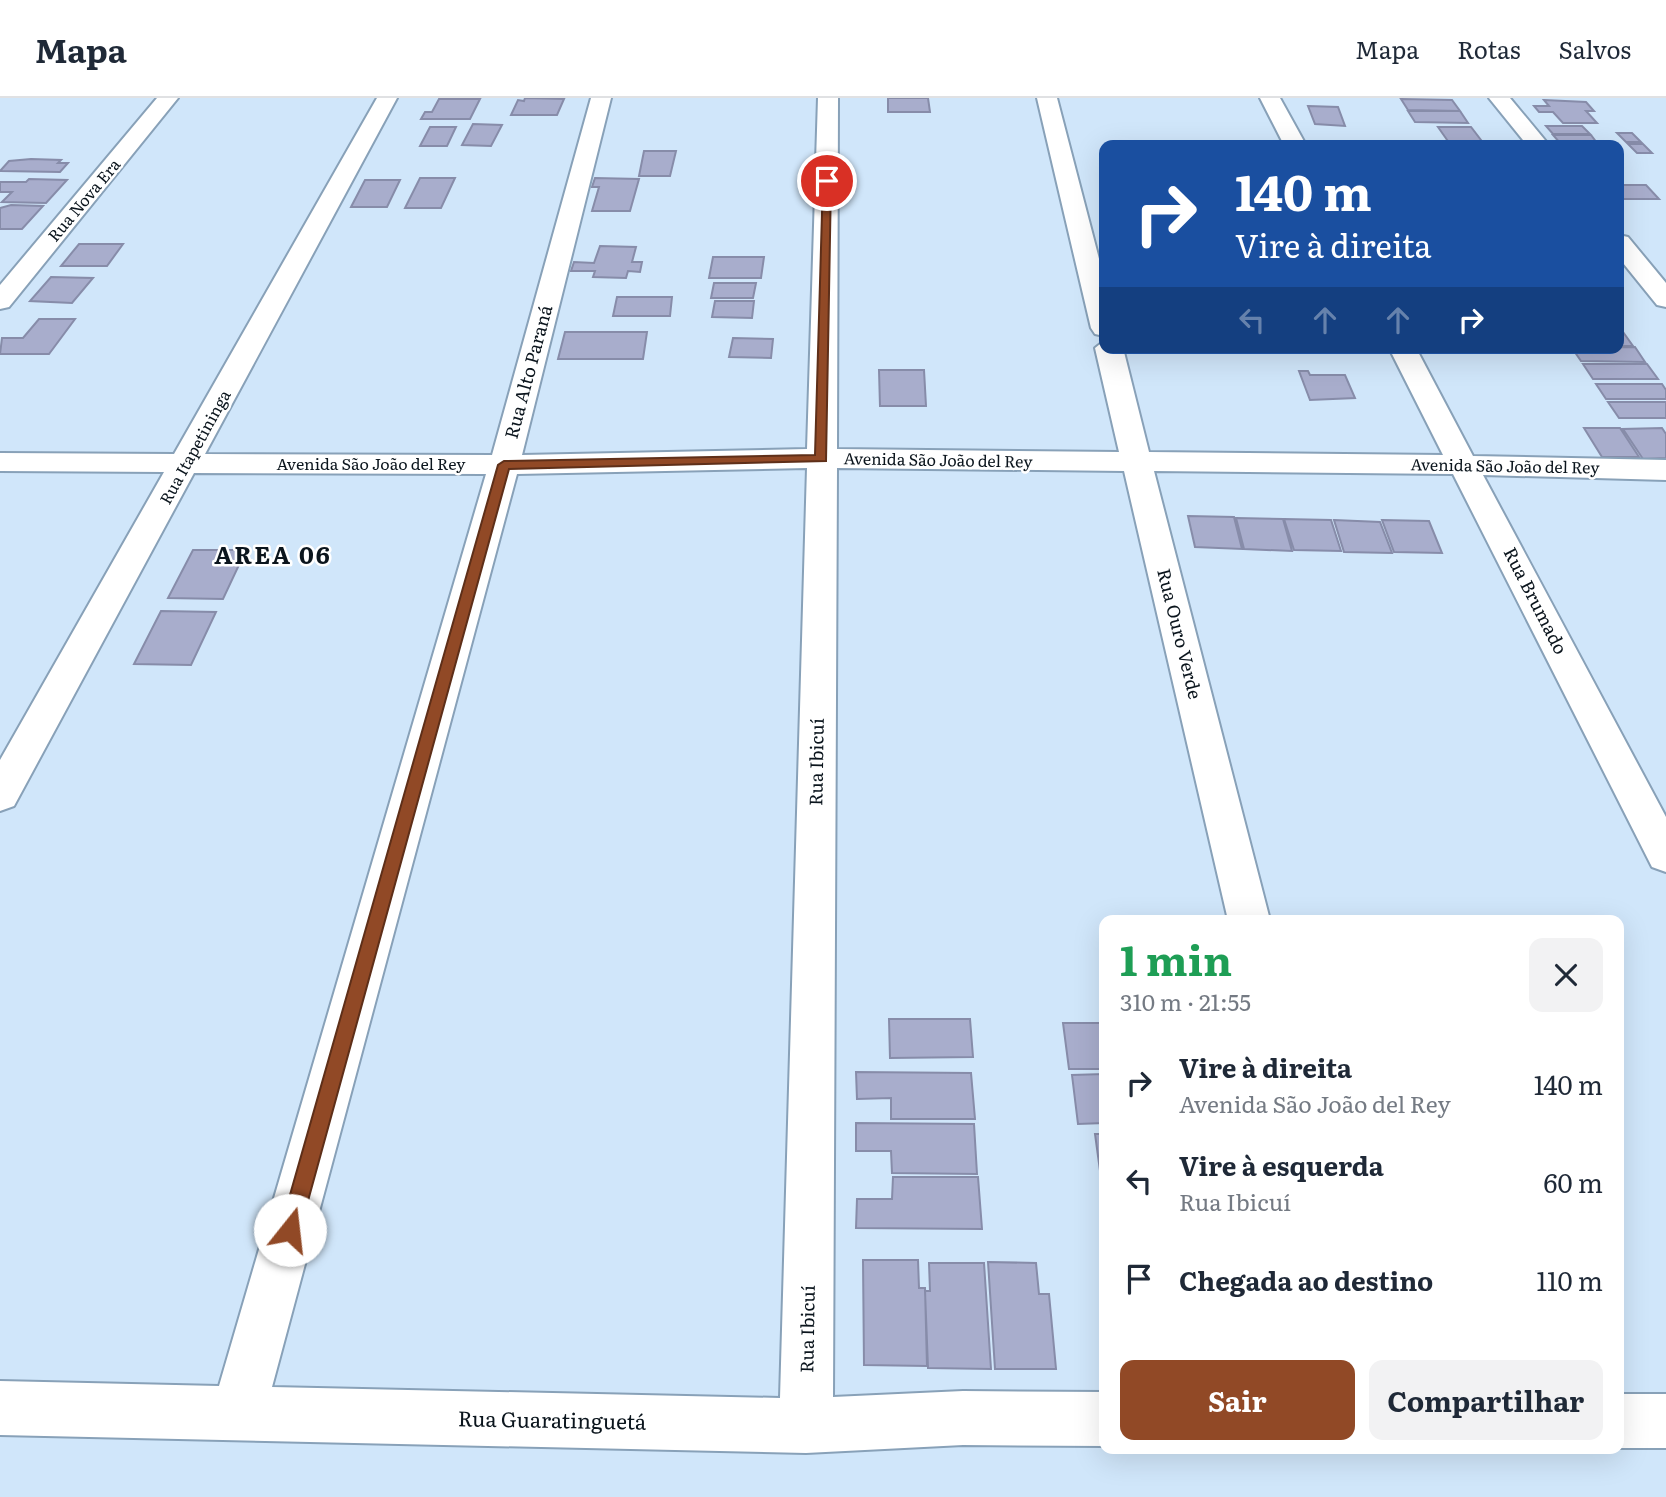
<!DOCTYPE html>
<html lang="pt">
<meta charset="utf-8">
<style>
:root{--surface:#fff;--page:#f2f2f3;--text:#1f2937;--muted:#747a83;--line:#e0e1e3;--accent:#914926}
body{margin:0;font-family:Literata,serif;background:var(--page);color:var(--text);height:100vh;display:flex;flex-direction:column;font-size:26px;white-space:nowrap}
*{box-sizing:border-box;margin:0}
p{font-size:23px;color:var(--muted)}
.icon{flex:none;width:38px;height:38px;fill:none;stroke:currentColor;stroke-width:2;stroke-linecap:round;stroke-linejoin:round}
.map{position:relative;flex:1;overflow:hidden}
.side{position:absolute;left:1099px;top:817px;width:525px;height:539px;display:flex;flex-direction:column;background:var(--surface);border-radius:14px;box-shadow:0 7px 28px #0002}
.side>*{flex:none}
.top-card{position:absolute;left:1099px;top:42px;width:525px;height:214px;border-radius:14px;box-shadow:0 7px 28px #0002;background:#1a4fa0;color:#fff;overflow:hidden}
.pin{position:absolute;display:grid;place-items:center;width:60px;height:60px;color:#fff;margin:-30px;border:4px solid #fff;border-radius:50%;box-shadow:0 2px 7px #0007}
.me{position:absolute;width:77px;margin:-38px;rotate:16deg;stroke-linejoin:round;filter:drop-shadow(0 0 5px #0008)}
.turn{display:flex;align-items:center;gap:24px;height:147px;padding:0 21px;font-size:32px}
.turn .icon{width:91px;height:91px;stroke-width:2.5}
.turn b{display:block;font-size:49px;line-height:60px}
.lanes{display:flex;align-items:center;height:66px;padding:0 21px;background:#0003;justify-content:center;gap:35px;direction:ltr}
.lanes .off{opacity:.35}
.round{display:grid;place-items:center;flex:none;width:74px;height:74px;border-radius:14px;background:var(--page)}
.overview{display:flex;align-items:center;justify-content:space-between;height:119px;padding:0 21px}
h1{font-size:42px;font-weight:700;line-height:52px;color:#1e9e55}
.cta{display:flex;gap:14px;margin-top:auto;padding:14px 21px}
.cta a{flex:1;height:80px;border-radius:14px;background:var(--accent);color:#fff;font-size:28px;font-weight:700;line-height:80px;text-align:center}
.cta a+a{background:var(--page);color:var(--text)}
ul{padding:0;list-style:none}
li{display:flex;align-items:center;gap:21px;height:98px;padding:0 21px}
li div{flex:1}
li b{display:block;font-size:26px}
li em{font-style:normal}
header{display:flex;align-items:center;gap:42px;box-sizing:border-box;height:98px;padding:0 35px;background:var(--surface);border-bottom:2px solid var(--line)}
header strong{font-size:33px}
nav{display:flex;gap:38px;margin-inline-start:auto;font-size:24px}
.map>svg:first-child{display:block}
.building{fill:#a8adcc;stroke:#878ca9;stroke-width:2}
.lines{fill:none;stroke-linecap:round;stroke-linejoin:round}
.street-casing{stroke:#88a1b8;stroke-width:4}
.street{fill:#fff;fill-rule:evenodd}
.route{fill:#914926;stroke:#5e2f19;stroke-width:2}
.labels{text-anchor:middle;stroke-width:5;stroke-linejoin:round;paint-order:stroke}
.far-street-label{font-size:16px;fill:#0b151d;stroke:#fff}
.street-label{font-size:18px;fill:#0b151d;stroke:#fff}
.near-street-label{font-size:21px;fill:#0b151d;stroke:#fff}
.district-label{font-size:24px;font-weight:bold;letter-spacing:2px;fill:#0b151d;stroke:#fff}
</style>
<header>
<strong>Mapa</strong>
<nav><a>Mapa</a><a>Rotas</a><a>Salvos</a></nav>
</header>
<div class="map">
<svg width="1666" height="1399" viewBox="0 0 1666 1399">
<rect width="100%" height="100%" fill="#d0e6fa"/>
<path class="building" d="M525,0L564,1L557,17H511L518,2L524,3Z
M888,0H928L930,14H888Z
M439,1H480L470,21H421L425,14H432Z
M1401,1L1452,2L1460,13L1408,12Z
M1544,2L1586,4L1594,13H1586L1597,25H1563L1553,14H1539L1534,8H1549Z
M1308,8L1338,9L1345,28L1315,26Z
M1408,13H1460L1468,25L1415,24Z
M473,26L502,27L491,48L462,47Z
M1546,28H1582L1590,36H1553Z
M430,29H456L447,48H420Z
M1438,29H1471L1484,46H1450Z
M1617,35H1632L1641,44H1626Z
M1553,37H1591L1597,45H1560Z
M1628,46H1643L1652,55H1637Z
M644,53H676L670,78H639Z
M31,61L61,62L58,65H68L60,74L0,73L9,63Z
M420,80H455L441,110H405Z
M595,80L639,81L630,113H592L599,89H592Z
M29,81L67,82L46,105L2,104L12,94H0V84H26Z
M365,82H400L387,109H351Z
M1619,87H1646L1659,101H1619Z
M11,107L43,108L22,131H0V110Z
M79,146H123L107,168H61Z
M600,148L636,149L632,164H642L640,174L628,173L626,180L593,179L595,173H571L574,164L594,165Z
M713,159H764L761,180H709Z
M51,179L93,180L72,205L30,203Z
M714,185H756L753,200H711Z
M617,199H672L670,218H613Z
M715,203H754L752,220L712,219Z
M39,221H75L49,256H0L2,240H23Z
M565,234H647L643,261H558Z
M1619,234H1623L1633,248H1619Z
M733,240L773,241L771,260L729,259Z
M1635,249L1645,264L1581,263L1572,250Z
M1583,266H1647L1658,281H1593Z
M879,272H924L926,308H880Z
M1299,273H1308L1310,277H1345L1355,300L1310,302Z
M1596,286H1662L1666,292V301H1606Z
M1608,304H1666V320H1619Z
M1584,330H1620L1639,359H1602Z
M1662,330L1666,336V360L1643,361L1623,331Z
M1188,418L1234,419L1242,451L1195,449Z
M1236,420L1283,421L1292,453L1244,451Z
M1284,421L1331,422L1341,453L1294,452Z
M1334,422L1380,424L1392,455L1344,454Z
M1382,422L1429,423L1442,455L1394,454Z
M193,452H246L223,501L168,500Z
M161,513L216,514L191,567L134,566Z
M889,921H970L973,959L890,960Z
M1063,925H1104V971H1069Z
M856,974L971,975L975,1021H891V1000L857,1001Z
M1104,976V1025L1078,1026L1072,977Z
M856,1025L974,1026L977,1076L892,1075L891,1053H856Z
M1095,1036H1104V1080H1101Z
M893,1079H978L982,1131L856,1130L857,1101H892Z
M863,1162H918L919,1190H925L927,1268L864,1267Z
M988,1164L1036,1165L1039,1196H1049L1056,1271H995Z
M929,1165H984L991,1271L928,1270L925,1193H930Z"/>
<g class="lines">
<defs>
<path id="street" d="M157,0H178L9,209L0,211V187Z
M377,0H397L205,356L492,357L591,0H611L522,357L807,351L818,0H838L837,351L1119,354L1095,250L1104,243V250H1123L1149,354L1443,357L1389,250H1416L1473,358L1666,362V382L1483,377L1666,719V774L1652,769L1453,376L1154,373L1270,822H1228L1124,373L837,370L833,1299L963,1293L1104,1294V1348L963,1347L806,1355L0,1337V1283L219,1288L486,376L194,375L14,708L0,713V662L164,374L0,373V355L174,356ZM807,370L780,1300L272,1289L517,376Z
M1037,0H1057L1104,180V238L1095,236L1091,230Z
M1260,0H1280L1306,47H1284Z
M1489,0H1510L1549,47H1527Z
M1619,137L1628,139L1666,185V209L1657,207L1619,160Z
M1619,1296H1666V1350H1619Z"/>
</defs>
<use href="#street" class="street-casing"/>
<use href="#street" class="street"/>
</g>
<path class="route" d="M823,81L831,83L826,363L509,371L300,1132L297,1139L290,1142L283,1139L280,1132L498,367L504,363L815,357Z"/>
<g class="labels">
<g class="far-street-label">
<text transform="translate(84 102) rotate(-50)" y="6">Rua Nova Era</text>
<text transform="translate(195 349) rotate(-61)" y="6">Rua Itapetininga</text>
<text transform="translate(938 362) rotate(1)" y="6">Avenida São João del Rey</text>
<text x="371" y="372">Avenida São João del Rey</text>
<text transform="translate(1505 368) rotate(1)" y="6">Avenida São João del Rey</text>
</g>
<g class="street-label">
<text transform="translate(529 274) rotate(-75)" y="6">Rua Alto Paraná</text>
<text transform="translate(1535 503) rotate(63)" y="6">Rua Brumado</text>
<text transform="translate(1179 536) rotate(76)" y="6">Rua Ouro Verde</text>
<text transform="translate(817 664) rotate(-89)" y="6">Rua Ibicuí</text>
<text transform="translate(808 1231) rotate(-89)" y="6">Rua Ibicuí</text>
</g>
<g class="near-street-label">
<text transform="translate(552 1323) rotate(1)" y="7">Rua Guaratinguetá</text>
</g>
<g class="district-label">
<text x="273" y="466">AREA 06</text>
</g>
</g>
</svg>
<div class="pin" style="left:827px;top:83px;background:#d93025"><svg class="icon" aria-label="arrive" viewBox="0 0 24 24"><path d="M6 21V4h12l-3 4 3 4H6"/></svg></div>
<svg class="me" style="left:290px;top:1132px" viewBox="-20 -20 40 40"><circle r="19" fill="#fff"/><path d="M0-13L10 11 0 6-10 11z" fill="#914926"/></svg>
<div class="top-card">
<div class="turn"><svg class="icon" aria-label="right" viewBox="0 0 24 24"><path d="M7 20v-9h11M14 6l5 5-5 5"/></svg><div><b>140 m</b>Vire à direita</div></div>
<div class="lanes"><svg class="icon off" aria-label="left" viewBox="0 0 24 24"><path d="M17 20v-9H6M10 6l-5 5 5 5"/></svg><svg class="icon off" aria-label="ahead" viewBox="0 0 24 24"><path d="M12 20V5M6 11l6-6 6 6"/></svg><svg class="icon off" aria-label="ahead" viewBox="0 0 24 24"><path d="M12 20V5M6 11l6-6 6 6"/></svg><svg class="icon" aria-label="right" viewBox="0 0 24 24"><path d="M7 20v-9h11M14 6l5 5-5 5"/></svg></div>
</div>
<section class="side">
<div class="overview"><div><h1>1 min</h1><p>310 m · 21:55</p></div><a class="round"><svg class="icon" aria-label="close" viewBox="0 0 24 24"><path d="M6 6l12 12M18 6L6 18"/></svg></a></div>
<ul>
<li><svg class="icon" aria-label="right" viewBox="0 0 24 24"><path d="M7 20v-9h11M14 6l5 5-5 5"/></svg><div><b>Vire à direita</b><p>Avenida São João del Rey</p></div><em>140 m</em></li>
<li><svg class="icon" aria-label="left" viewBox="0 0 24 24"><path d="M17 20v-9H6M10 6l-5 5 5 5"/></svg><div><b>Vire à esquerda</b><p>Rua Ibicuí</p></div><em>60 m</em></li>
<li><svg class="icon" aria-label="arrive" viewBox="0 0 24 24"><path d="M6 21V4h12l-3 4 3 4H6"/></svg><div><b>Chegada ao destino</b></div><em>110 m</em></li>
</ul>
<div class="cta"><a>Sair</a><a>Compartilhar</a></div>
</section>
</div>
